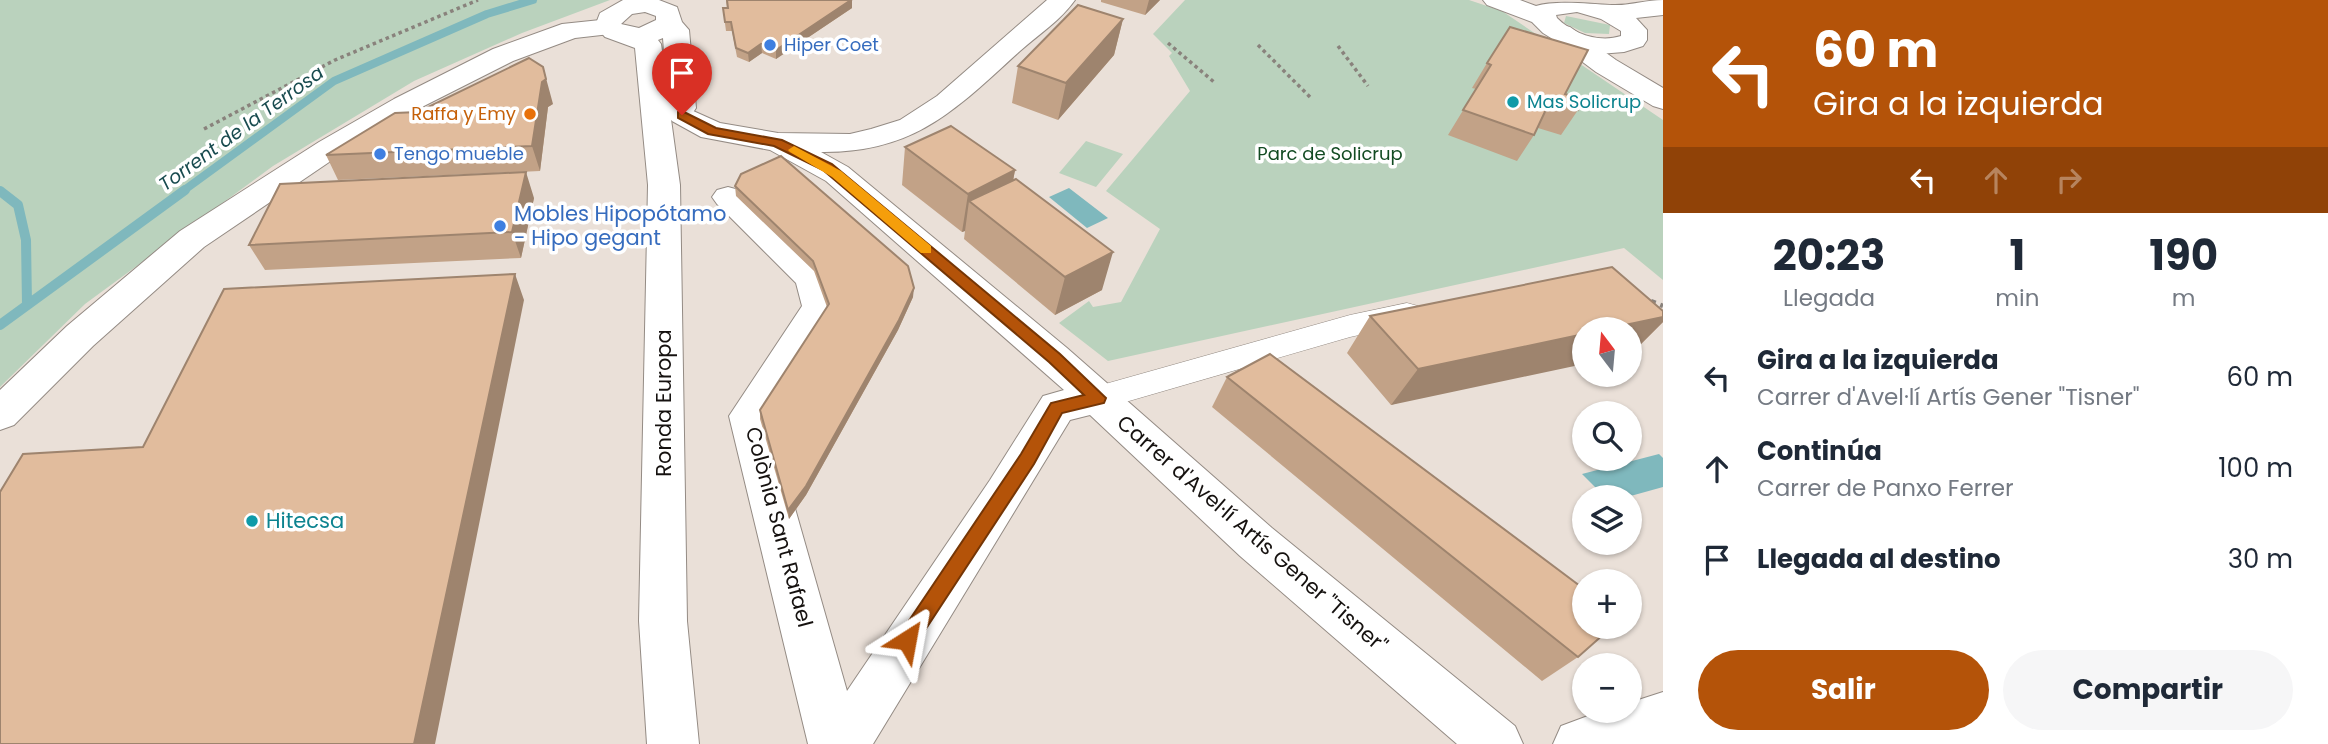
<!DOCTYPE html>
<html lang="es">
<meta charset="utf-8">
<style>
:root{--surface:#fff;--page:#f6f6f7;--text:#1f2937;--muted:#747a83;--accent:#b45309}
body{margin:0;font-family:Poppins,sans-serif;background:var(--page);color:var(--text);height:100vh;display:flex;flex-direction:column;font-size:26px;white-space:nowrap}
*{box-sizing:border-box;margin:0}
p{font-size:23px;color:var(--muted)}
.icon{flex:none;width:38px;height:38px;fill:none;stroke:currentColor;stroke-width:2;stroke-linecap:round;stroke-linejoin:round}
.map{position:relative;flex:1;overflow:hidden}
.drawer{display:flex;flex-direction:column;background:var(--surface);width:665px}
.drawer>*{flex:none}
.top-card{background:#b45309;color:#fff;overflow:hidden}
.needle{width:46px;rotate:344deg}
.fabs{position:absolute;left:1572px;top:317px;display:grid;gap:14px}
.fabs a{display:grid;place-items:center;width:70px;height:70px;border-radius:50%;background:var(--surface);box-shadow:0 2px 5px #0004;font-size:35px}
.pin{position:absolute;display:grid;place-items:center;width:60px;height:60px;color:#fff;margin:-72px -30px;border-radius:50% 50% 50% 0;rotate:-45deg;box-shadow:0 0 7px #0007}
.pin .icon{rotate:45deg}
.me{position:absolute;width:77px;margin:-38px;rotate:34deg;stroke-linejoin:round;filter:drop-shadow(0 0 5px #0008)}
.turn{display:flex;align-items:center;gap:24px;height:147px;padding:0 35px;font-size:32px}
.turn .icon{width:91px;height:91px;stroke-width:2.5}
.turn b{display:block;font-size:49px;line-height:60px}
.lanes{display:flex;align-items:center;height:66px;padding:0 35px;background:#0003;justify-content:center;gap:35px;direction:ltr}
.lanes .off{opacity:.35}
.eta{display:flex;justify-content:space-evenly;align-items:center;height:119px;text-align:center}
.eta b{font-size:42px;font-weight:700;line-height:49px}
.action{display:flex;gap:14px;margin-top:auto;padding:14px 35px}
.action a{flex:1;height:80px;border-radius:42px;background:var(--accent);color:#fff;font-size:28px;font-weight:700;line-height:80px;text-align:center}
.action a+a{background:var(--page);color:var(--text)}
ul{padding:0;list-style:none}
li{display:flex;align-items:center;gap:21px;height:91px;padding:0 35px}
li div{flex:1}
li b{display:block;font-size:26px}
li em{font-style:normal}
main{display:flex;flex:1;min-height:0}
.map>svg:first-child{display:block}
.green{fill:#bad2bd}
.water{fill:#7fb8bd}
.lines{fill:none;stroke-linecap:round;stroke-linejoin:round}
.stream-far1{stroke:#7fb8bd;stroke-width:8}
.stream{stroke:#7fb8bd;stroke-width:10}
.pedestrian-casing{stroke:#948b84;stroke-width:1}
.minor-casing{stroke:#948b84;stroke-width:2}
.tertiary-casing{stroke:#948b84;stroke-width:2}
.path-far1{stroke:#89827c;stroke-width:3.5;stroke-dasharray:3.5 3.5;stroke-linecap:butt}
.path{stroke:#89827c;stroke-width:4.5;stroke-dasharray:5 5;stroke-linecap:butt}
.pedestrian{fill:#fff;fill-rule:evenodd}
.minor{fill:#fff;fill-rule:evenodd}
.tertiary{fill:#fff;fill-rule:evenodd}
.wall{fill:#c2a287}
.shaded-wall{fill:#9e846e}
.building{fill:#e1bc9d;stroke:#9e846e;stroke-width:2}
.route{fill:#b45309;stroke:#753606;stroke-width:2}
.slow{fill:#f59e0b}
.shop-dot{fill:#3f7fe0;stroke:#fff;stroke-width:2.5}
.culture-dot{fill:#0f9aa8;stroke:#fff;stroke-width:2.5}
.food-dot{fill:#e8710a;stroke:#fff;stroke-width:2.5}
.labels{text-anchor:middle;stroke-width:7;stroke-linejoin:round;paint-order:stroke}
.far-shop-label{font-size:18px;fill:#366cbe;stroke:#fff;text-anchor:start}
.far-culture-label{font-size:18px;fill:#0d838f;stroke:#fff;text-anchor:start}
.far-food-label{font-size:18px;fill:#c56008;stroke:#fff;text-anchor:end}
.far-park-label{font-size:18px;fill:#124b22;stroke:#fff}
.far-water-label{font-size:19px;font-style:italic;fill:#184b4f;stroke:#fff}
.shop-label{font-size:21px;fill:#366cbe;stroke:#fff;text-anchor:start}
.street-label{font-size:21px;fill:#15110f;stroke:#fff}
.culture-label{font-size:21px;fill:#0d838f;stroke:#fff;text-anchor:start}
</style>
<main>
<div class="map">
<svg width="1663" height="744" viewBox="0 0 1663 744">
<rect width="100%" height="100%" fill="#eae0d8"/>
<path class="green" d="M0,0H610L522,33L414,81L273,166L85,304L0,387Z
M1185,0H1469L1502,11L1663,120V280L1624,248L1108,361L1059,323L1089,301L1093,307L1121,302L1160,229L1106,191L1190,91L1169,56L1172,53L1153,34Z
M1566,16L1610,25L1609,34L1585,33L1564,23Z
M1086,141L1123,154L1096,187L1059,173Z"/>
<path class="water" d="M1069,188L1108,218L1087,228L1049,197Z
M1659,454L1663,458V487L1627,497H1605L1582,474Z"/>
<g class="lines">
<path class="stream-far1" d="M183,191L334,81L487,14L533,0"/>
<path class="stream" d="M0,191L18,205L26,240L27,304
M0,325L185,190"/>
<defs>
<path id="pedestrian" d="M1407,303L1418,306L1422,314L1418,322L1350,337L1098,410L1087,407L1082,398L1087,389L1098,386L1350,315Z"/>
<path id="minor" d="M1047,0H1075C1061,20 1038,35 1020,51C955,110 915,153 821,152L848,167L1067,348L1272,528L1515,726L1523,744H1457L1240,556L1090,415L1070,420L873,744H808L729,416L802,306L796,283L717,204L712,197L717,190L728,187L739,190L824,269L838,307L769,417L847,691L990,480L1043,396L1064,390L826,181L770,150L701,137L672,121L667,115L672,109L682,106L720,123L778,133L850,134L871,129L900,120L937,96Z
M610,19L619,21L623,27L619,33L575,38L513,61L414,111L341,154L204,247L93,346L14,425L0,430V390L67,326L180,231L319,142L394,99L493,49L562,24Z
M1561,25L1570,27L1616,60L1663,88V109L1653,106L1596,72L1552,39L1548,33L1552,27Z
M1663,692V744H1553L1561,726L1604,710H1629V703Z"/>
<path id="tertiary" d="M623,0H659L677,7L682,22L689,30L696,108L692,114L682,117L670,112L680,185L687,621L699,744H647L639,621L648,185L635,48L605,37L595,26L600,13ZM645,12L656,16V20L639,28L621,24L632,14ZM663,38L666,78L661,44L658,40Z
M1483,0H1520L1536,6C1555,0 1590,4 1612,5C1629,6 1646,0 1663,0V15L1636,18L1647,30V40L1643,46L1624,52L1599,54L1564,46L1543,33L1532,22L1487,5ZM1577,12L1601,19L1621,31V36C1599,43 1573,34 1557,18L1556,15Z"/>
</defs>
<use href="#pedestrian" class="pedestrian-casing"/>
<use href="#minor" class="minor-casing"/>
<use href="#tertiary" class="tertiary-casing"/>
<path class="path-far1" d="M1168,43L1214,82
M1258,45L1312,99
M1338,46L1368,86
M204,129L335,60L478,0"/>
<path class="path" d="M1651,301L1663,306"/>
<use href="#pedestrian" class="pedestrian"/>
<use href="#minor" class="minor"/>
<use href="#tertiary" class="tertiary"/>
</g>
<path class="wall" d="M726,0H852V8L776,59L762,53L749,62L737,57L732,31H726L723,8H727Z
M1101,0H1160L1145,15L1101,2Z
M1123,19L1114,55L1058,120L1012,103L1018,66Z
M1487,63L1565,94L1578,110L1561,135L1538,128L1534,135L1517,161L1448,135L1476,89L1472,88Z
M553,104L548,107L540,171L338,180L326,155Z
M905,147L1015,170L1013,181L1102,290L1055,315L964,239L965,231L962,232L902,185Z
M735,186L913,297L898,330L806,495L789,519L760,419V410L827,307L814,271L736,196Z
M534,198L521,258L265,270L249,245Z
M1663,311V322L1632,353L1629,354V329L1391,405L1347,353L1370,316Z
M1227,377L1578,657L1542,681L1212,407Z"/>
<path class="shaded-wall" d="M852,0V8L776,59V50Z
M1149,0H1160L1145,15Z
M1123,19L1114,55L1058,120L1066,83Z
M761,44L762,53L749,62L748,53Z
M543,67L553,104L548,107L540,171L532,146Z
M1015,170L1008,208L969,201L965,231L962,232L968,194Z
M526,172L534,198L521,258L512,232Z
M1113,252L1102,290L1055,315L1065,277Z
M515,274L524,300L435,744H414Z
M914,288L913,297L898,330L806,495L789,519L788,510Z
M1663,317V322L1632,353L1629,354V329H1606Z
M1584,334V364L1391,405L1418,369Z"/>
<path class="building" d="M727,0H851L776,50L761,44L748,53L736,48L731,22H725L723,8H728Z
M1078,5L1123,19L1066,83L1018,66Z
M1510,27L1588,50L1565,94L1583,99L1578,110L1550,101L1534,135L1463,110L1491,65L1487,63Z
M529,58L543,67L546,79L542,82L532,146L326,155L395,113L418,112Z
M951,126L1015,170L968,194L905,147Z
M781,156L908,266L914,288L899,320L806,486L788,510L760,410L829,304L813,261L735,186L741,174Z
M526,172L512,232L249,245L280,184Z
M1016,179L1113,252L1065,277L969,201Z
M1612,267L1663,311V317L1606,329H1584V334L1418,369L1370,316Z
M515,274L414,744H0V492L23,454L143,447L224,289Z
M1270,354L1584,589V626H1613L1578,657L1227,377Z"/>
<path class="route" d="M682,111L716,128L782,140L832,164L1060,354L1106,398L1104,403L1062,413L1034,464L914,647L907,650L900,647L897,640L900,634L1021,454L1051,403L1084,395L1049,362L823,170L774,146L708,134L678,118V112Z"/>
<path class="slow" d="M794,146L841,171L931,246V253H921L832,177L790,152L788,150Z"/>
<g class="shop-dot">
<circle cx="770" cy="45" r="7"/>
<circle cx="380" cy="154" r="7"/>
<circle cx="500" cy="226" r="7"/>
</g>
<g class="culture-dot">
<circle cx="1513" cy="102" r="7"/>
<circle cx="252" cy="521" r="7"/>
</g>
<circle class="food-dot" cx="530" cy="114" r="7"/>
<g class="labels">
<g class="far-shop-label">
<text x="784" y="51">Hiper Coet</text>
<text x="394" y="160">Tengo mueble</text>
</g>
<g class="far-culture-label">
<text x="1527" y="108">Mas Solicrup</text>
</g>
<g class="far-food-label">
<text x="516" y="120">Raffa y Emy</text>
</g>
<g class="far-park-label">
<text x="1330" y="160">Parc de Solicrup</text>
</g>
<g class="far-water-label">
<text transform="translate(241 128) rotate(-36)" y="7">Torrent de la Terrosa</text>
</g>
<g class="shop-label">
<text x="514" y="221">Mobles Hipopótamo<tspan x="514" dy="24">- Hipo gegant</tspan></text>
</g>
<g class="street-label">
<text transform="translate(664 403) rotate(-90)" y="7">Ronda Europa</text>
<text transform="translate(779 527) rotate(75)" y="7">Colònia Sant Rafael</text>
<text transform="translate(1252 534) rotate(41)" y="7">Carrer d'Avel·lí Artís Gener "Tisner"</text>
</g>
<g class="culture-label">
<text x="266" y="528">Hitecsa</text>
</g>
</g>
</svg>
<div class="fabs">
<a><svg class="needle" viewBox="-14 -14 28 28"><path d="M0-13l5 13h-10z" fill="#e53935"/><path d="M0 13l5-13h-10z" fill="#747a83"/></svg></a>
<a><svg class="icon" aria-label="search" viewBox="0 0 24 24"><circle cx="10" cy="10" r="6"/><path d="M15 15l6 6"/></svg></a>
<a><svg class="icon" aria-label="layers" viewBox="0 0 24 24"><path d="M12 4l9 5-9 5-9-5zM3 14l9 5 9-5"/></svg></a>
<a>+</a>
<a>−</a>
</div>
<div class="pin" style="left:682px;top:115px;background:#d93025"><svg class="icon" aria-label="arrive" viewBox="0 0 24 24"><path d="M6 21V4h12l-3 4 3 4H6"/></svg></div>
<svg class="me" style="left:907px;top:640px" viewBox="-20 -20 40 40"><path d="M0-17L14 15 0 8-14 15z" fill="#b45309" stroke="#fff" stroke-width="4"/></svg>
</div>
<section class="drawer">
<div class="top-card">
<div class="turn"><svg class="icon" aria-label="left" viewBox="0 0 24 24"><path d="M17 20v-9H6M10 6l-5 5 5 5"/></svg><div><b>60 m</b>Gira a la izquierda</div></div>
<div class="lanes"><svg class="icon" aria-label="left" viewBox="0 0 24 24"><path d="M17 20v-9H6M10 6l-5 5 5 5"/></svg><svg class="icon off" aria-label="ahead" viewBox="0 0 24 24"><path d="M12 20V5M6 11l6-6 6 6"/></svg><svg class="icon off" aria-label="right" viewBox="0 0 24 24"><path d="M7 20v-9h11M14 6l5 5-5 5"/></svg></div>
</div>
<div class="eta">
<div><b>20:23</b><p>Llegada</p></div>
<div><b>1</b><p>min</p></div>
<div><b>190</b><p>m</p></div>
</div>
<ul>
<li><svg class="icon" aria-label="left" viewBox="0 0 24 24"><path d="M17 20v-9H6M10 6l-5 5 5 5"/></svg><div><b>Gira a la izquierda</b><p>Carrer d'Avel·lí Artís Gener &quot;Tisner&quot;</p></div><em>60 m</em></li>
<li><svg class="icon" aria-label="ahead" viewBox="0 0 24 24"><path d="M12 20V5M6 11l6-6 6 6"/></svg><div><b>Continúa</b><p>Carrer de Panxo Ferrer</p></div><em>100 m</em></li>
<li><svg class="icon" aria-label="arrive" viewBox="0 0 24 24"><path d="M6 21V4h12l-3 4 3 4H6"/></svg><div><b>Llegada al destino</b></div><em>30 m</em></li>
</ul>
<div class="action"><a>Salir</a><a>Compartir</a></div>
</section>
</main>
